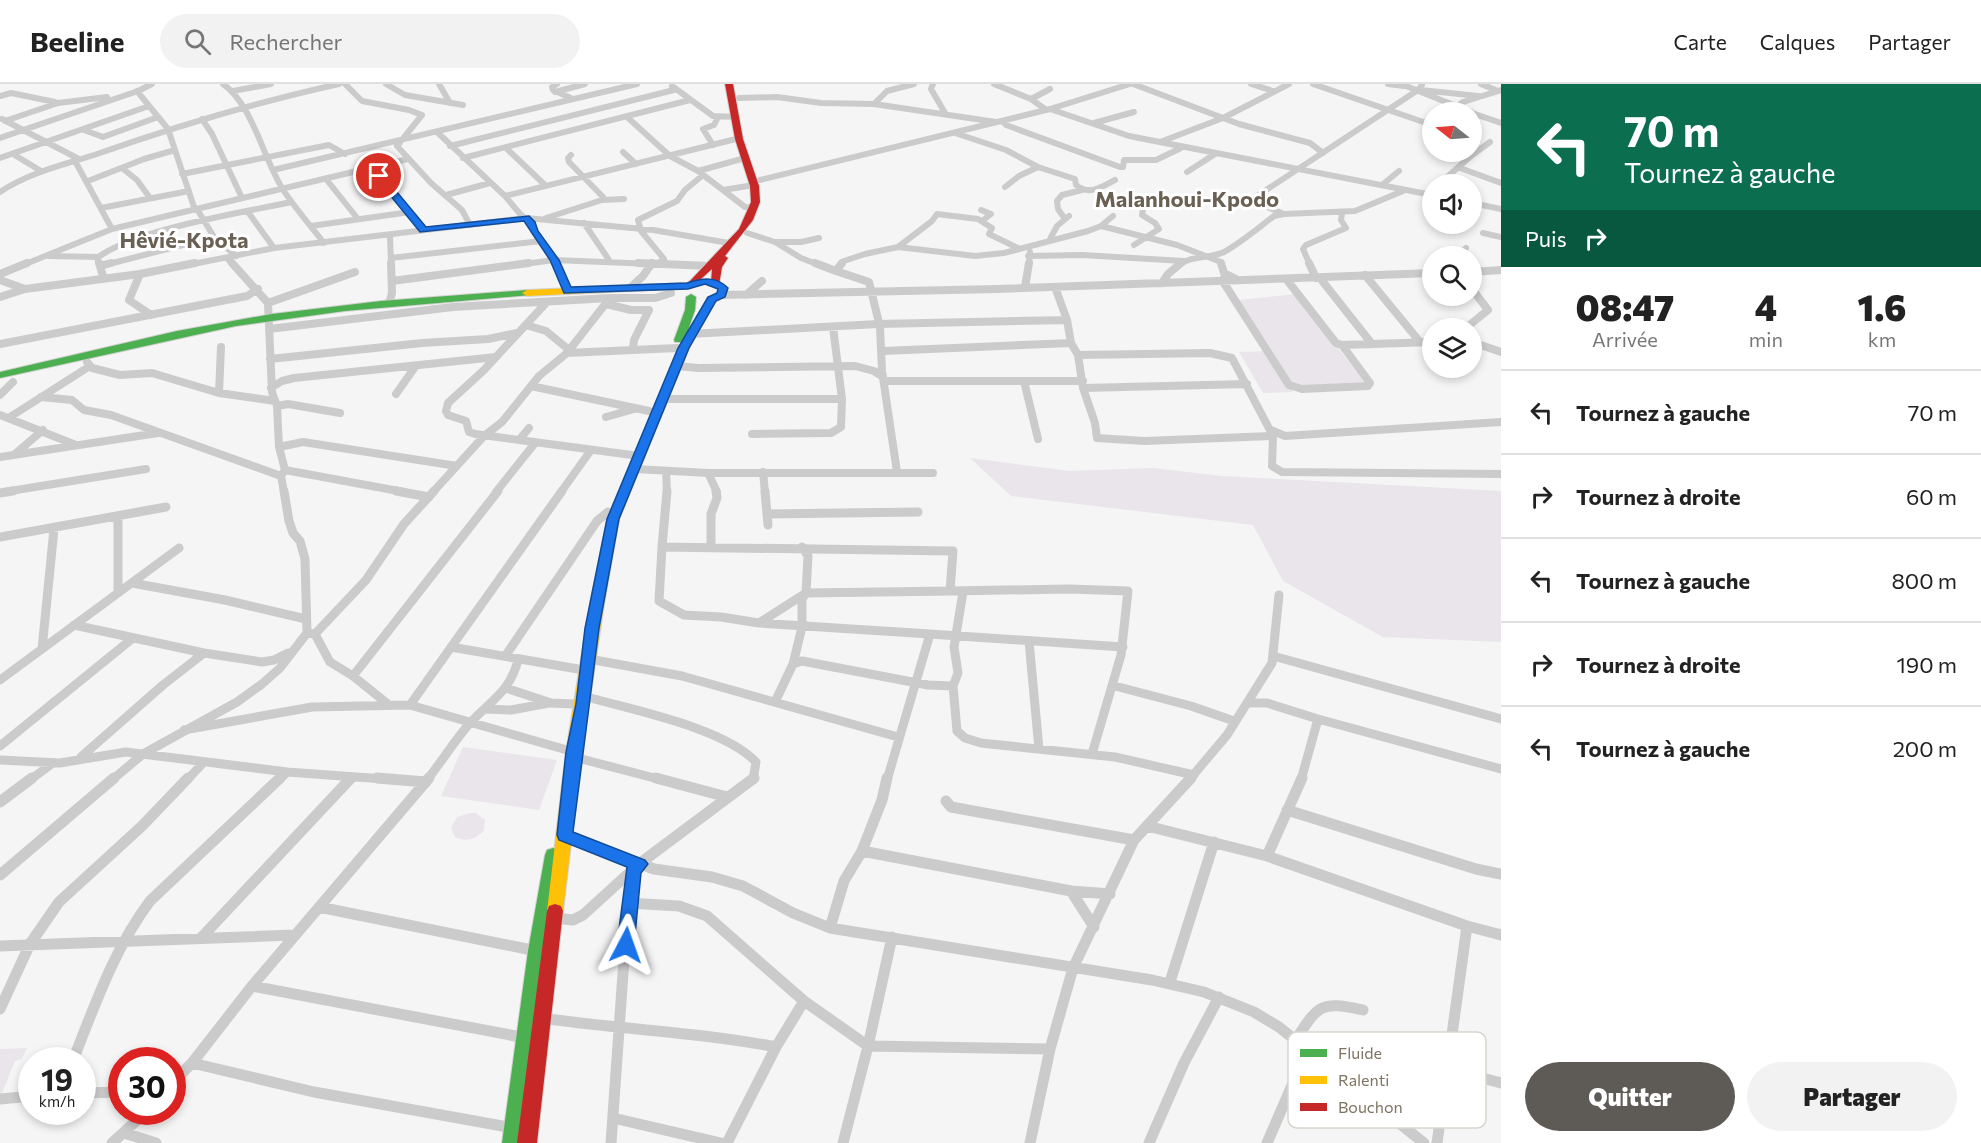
<!DOCTYPE html>
<html lang="fr">
<meta charset="utf-8">
<style>
:root{--surface:#fff;--page:#f2f2f2;--text:#222;--muted:#767676;--line:#e0e0e0;--accent:#5e5b56}
body{margin:0;font-family:Commissioner,sans-serif;background:var(--page);color:var(--text);height:100vh;display:flex;flex-direction:column;font-size:22px;white-space:nowrap}
*{box-sizing:border-box;margin:0}
p{font-size:20px;color:var(--muted)}
.icon{flex:none;width:33px;height:33px;fill:none;stroke:currentColor;stroke-width:2;stroke-linecap:round;stroke-linejoin:round}
.map{position:relative;flex:1;overflow:hidden}
.details{display:flex;flex-direction:column;background:var(--surface);width:480px}
.details>*{flex:none}
.banner{background:#0b6e4f;color:#fff;overflow:hidden}
.needle{width:39px;rotate:287deg}
.fabs{position:absolute;left:1422px;top:18px;display:grid;gap:12px}
.fabs a{display:grid;place-items:center;width:60px;height:60px;border-radius:50%;background:var(--surface);box-shadow:0 3px 9px #0003;font-size:30px}
.speed{position:absolute;left:18px;top:963px;display:flex;gap:12px;font-size:30px;font-weight:700;text-align:center}
.speed>*{display:grid;place-content:center;width:78px;height:78px;border-radius:50%;background:var(--surface);box-shadow:0 3px 9px #0003;line-height:1}
.speed small{font-size:15px;font-weight:400}
.speed .limit{border:9px solid #d22;background:#fff;color:#111}
.pin{position:absolute;display:grid;place-items:center;width:51px;height:51px;color:#fff;margin:-26px;border:3px solid #fff;border-radius:50%;box-shadow:0 2px 6px #0007}
.me{position:absolute;width:66px;margin:-33px;rotate:4deg;stroke-linejoin:round;filter:drop-shadow(0 0 4px #0008)}
.turn{display:flex;align-items:center;gap:21px;height:126px;padding:0 24px;font-size:27px}
.turn .icon{width:78px;height:78px;stroke-width:2.5}
.turn b{display:block;font-size:42px;line-height:51px}
.then{display:flex;align-items:center;height:57px;padding:0 24px;background:#0003;gap:12px;font-size:22px}
.eta{display:flex;justify-content:space-evenly;align-items:center;height:102px;text-align:center}
.eta b{font-size:36px;font-weight:800;line-height:42px}
.button{display:flex;gap:12px;margin-top:auto;padding:12px 24px}
.button a{flex:1;height:69px;border-radius:36px;background:var(--accent);color:#fff;font-size:24px;font-weight:800;line-height:69px;text-align:center}
.button a+a{background:var(--page);color:var(--text)}
ul{padding:0;list-style:none}
li{display:flex;align-items:center;gap:18px;height:84px;padding:0 24px;border-top:2px solid var(--line)}
li div{flex:1}
li b{display:block;font-size:22px}
li em{font-style:normal}
header{display:flex;align-items:center;gap:36px;box-sizing:border-box;height:84px;padding:0 30px;background:var(--surface);border-bottom:2px solid var(--line)}
header strong{font-size:28px}
nav{display:flex;gap:33px;margin-inline-start:auto;font-size:21px}
.search{width:420px;height:54px;background:var(--page);display:flex;align-items:center;gap:15px;box-sizing:border-box;padding:0 21px;border-radius:33px;color:var(--muted);font-size:22px}
main{display:flex;flex:1;min-height:0}
.map>svg:first-child{display:block}
.green{fill:#e9e5ea}
.lines{fill:none;stroke-linecap:round;stroke-linejoin:round}
.fast-casing{stroke:#d3d1d1;stroke-width:2}
.slow-casing{stroke:#d3d1d1;stroke-width:2}
.jam-casing{stroke:#d3d1d1;stroke-width:2}
.street-far3{stroke:#cccbcb;stroke-width:6}
.street-far2{stroke:#cccbcb;stroke-width:8}
.street-far1{stroke:#cccbcb;stroke-width:9}
.street{stroke:#cccbcb;stroke-width:11}
.fast{fill:#4caf50;fill-rule:evenodd}
.slow{fill:#ffc107;fill-rule:evenodd}
.jam{fill:#c62828;fill-rule:evenodd}
.route{fill:#1a73e8;stroke:#114b97;stroke-width:1.5}
.labels{text-anchor:middle;stroke-width:6;stroke-linejoin:round;paint-order:stroke}
.far-quarter-label{font-size:22px;font-weight:bold;fill:#6a6154;stroke:#fff}
.key{fill:#fff;stroke:#d9d5d0;stroke-width:1.5}
.key-label{font-size:16px;fill:#7f7462}
</style>
<header>
<strong>Beeline</strong>
<div class="search"><svg class="icon" aria-label="search" viewBox="0 0 24 24"><circle cx="10" cy="10" r="6"/><path d="M15 15l6 6"/></svg>Rechercher</div>
<nav><a>Carte</a><a>Calques</a><a>Partager</a></nav>
</header>
<main>
<div class="map">
<svg width="1501" height="1059" viewBox="0 0 1501 1059">
<rect width="100%" height="100%" fill="#f5f5f6"/>
<path class="green" d="M1295,210L1365,298L1293,302L1239,216Z
M1266,267L1293,308L1263,309L1239,268Z
M970,374L1069,387L1153,384L1222,392L1501,407V558L1383,553L1283,497L1253,441L1011,412Z
M463,663L557,676L539,726L441,712Z
M470,729H476L485,736L484,746C476,756 466,758 455,753L451,744L457,733Z
M27,964L22,975L15,977L0,1014V965Z"/>
<g class="lines">
<defs>
<path id="fast" d="M527,206L532,209L531,211L345,227L236,242L0,294V288L177,247L272,230L381,217Z
M691,210L696,213L695,226L686,252L708,213H716L717,215L689,264L619,435L604,520L597,525L592,523L590,520L607,435L682,258H675L674,256L685,226L686,213Z
M553,764L559,766L561,771L546,867L522,1059H502L528,867L545,771L547,766Z"/>
<path id="slow" d="M688,199L693,202L691,204L527,212L522,209L527,206Z
M597,515L604,520L582,668L563,827L561,832L555,834L549,832L547,827L566,668L590,520Z"/>
<path id="jam" d="M725,0H733L743,55L759,102L760,118L753,136L725,172L728,174L722,183L719,201L711,199L712,185L692,203L689,202V198L739,145L751,118L750,102L735,55Z
M555,820L561,822L563,827L537,1059H517L547,827L549,822Z"/>
</defs>
<use href="#fast" class="fast-casing"/>
<use href="#slow" class="slow-casing"/>
<use href="#jam" class="jam-casing"/>
<path class="street-far3" d="M223,0C252,20 263,73 282,104C294,123 310,141 324,159
M345,0L362,17L409,26L422,31L397,62L431,99L462,126L470,141
M386,0L405,11L463,21
M439,0L450,19
M557,0L552,3L553,6L573,15
M933,0L931,5L945,29
M994,0L1031,15L1045,25
M1133,0L1239,40L1310,59L1323,69
M1251,0L1273,7
M1313,0L1432,41
M1388,0L1404,2
M1401,0L1471,28
M1481,0L1498,7
M672,2L713,32L737,33
M1421,6L1478,12
M137,7L168,45L195,126
M233,7L271,0
M555,8L585,0
M0,12L11,9L55,18
M739,14L777,13L821,19L874,20L996,38
M1031,15L1050,5
M874,20L887,7L914,0
M1050,25L1129,52L1432,111
M1460,27L1459,21L1463,18L1501,6
M1472,29L1501,39
M627,33L670,72L698,87L745,123L754,124
M2,35L79,75
M202,35L212,50L242,114
M5,37L58,19L107,13
M1002,37L1006,41L1120,83H1123L1124,76H1156L1181,64
M1094,39L1134,28
M84,46L103,53L158,33
M437,48L505,112L521,131L531,138L533,147L556,181
M955,49L1006,66L1038,83L1075,95L1076,101C1089,112 1102,103 1115,96
M0,54L138,7L152,0
M1160,58L1223,34L1289,0
M713,61L703,45L714,41L718,33
M450,62L674,6
M506,64L546,102
M623,68L636,80
M13,70L41,87
M571,71L568,74L569,78L603,113L602,116
M1471,72L1490,58
M0,74L149,22
M463,74L690,16
M75,77L112,145
M122,84L137,96L150,114
M1460,84L1501,99
M273,86L637,0
M698,87L745,74
M1187,88L1215,70
M182,90L329,61L345,70
M326,95L358,135
M760,96L1050,25L1130,0
M88,97L144,75L175,66
M1439,100L1471,72L1470,68
M1382,101L1399,87
M1005,103L1019,92L1038,83
M723,106L754,101
M0,108C30,88 64,81 97,70C177,42 257,18 339,0
M446,111L490,99
M505,112L740,54
M1251,116L1418,6L1422,1
M1472,119L1501,125
M101,124L189,107
M197,125L214,153L236,172
M981,126L991,130L982,137
M248,128L274,164
M410,128L423,146
M1284,130L1355,127L1403,107
M546,134L602,116L624,115
M1065,135L1058,125L1057,117L1062,111L1082,106
M584,139L609,176
M311,142L410,128L371,84
M1101,142L1177,161L1221,178L1222,181
M747,149L775,158L801,174L819,181
M1483,149L1501,153
M390,151L391,181
M1050,155L1057,142L1069,132
M775,158H801L819,154
M1134,161L1159,145L1155,139L1142,131L1144,119
M898,163L932,137L937,130L978,135L992,144L989,150L1018,164
M49,172L98,173
M1028,172L1082,171L1184,177
M1460,172L1466,164
M227,174L233,181
M391,174L541,157
M657,180L664,175L641,147L638,136L677,117L685,106L703,91
M23,181L112,145L408,75
M99,181L97,174C136,145 241,129 291,118
M105,181L214,153
M188,181L274,164L526,134L653,146L729,159
M517,181L554,176L677,181
M841,181L844,177L865,170L898,163L975,172L1004,169L1088,147L1101,142L1113,132
M1029,181L1030,168
M1179,181C1191,171 1210,175 1224,168C1242,158 1258,144 1274,132L1284,130L1251,116
M1310,181L1303,165L1306,161L1346,144L1341,136L1342,129"/>
<path class="street-far2" d="M99,179L104,195
M232,179L268,219L272,308L277,322L279,363L285,386L281,392L284,408
M555,179L568,207
M638,179L710,182
M815,179L836,187
M842,179L836,187L869,198L880,243L882,287L897,388
M1221,179L1224,189L1236,195
M1309,179L1316,194
M100,182L111,179
M1472,188L1501,186
M0,190L27,179
M140,190L129,216L151,231
M1365,191L1420,258
M1320,194L1372,260
M0,196L25,205
M1222,196L1289,301L1302,305L1368,302L1370,299L1342,261L1336,259L1287,196
M392,197L529,179
M1162,199L1168,190L1181,179
M1025,203L1029,179
M1055,203L1067,236L1071,259L1078,271L1083,304L1095,339L1097,354L1144,357L1273,352
M630,204L643,192L652,179
M721,211L998,205L1432,189
M746,211L762,197
M0,213L25,205L140,190L195,179
M268,219L355,188
M546,219L484,286L448,319L446,327L448,331L466,337L469,348L475,350L632,371
M389,220L392,209L391,179
M606,220L631,226H649L634,256L633,264
M526,241L546,247L568,265
M1466,244L1488,226L1472,205
M269,245L453,223L610,214H655L671,209
M690,250L878,240L1067,236
M1472,258L1501,268
M0,260L247,212L258,205
M1342,261L1432,258
M883,267L1071,259
M567,269L677,264
M1078,271L1210,269L1232,274L1273,352L1272,382L1282,388L1501,390
M270,275L422,259L488,255L517,249
M87,278L92,284L120,291L152,289L219,309L275,317
M677,282L698,284L855,282L874,287L882,292
M885,297H1083
M1024,297L1038,355
M531,302L649,327
M271,304L282,297L294,294L496,273
M1083,304L1247,300
M219,309L221,263
M396,310L415,283
M0,311L13,298
M41,313L72,316L84,326L111,331L281,392
M663,315H842
M277,322L288,320L340,329
M0,331L76,361
M10,333L90,282
M606,333L634,325
M1271,346L1285,352L1501,338
M752,350L831,349L841,343L842,315L833,243
M519,356L529,344
M279,363L303,358L457,382
M15,370L43,346
M0,373L158,349
M635,385L708,389H933
M285,386L404,408
M666,387L667,408
M763,388L765,408
M708,389L717,408
M4,408L146,385
M433,408L484,352L502,338L539,292L567,269L610,214
M496,408L535,359
M561,408L591,366"/>
<path class="street-far1" d="M284,407L289,437L293,449L300,457L305,475L307,549L315,550L330,578L353,592L389,621
M396,407L429,413
M667,407L662,463L953,467L950,507L1069,505L1128,507L1121,571L1092,670
M765,407L768,441
M0,409L13,407
M767,430L918,428
M118,433V509
M0,453L166,423
M662,463L659,517L684,531L721,533L759,539L806,509
M711,463V430L717,414L716,407
M802,463L808,472L806,509L950,507
M132,499L225,516L306,535
M963,508L954,563L958,589L953,602L957,647L965,654L981,659L1115,673L1194,691
M759,539L930,550
M74,541L204,569L262,578L274,576L288,569
M315,550L366,496L404,440L434,407
M1029,557L1039,665
M451,563L578,585
M42,565L54,445
M506,571L597,437L608,428
M1273,572L1501,635
M589,575L682,592L898,653
M793,580L802,543V515L806,509
M353,592L498,407
M0,596L179,464
M1115,602L1191,622L1234,637
M506,604L551,619L573,620
M584,612C631,626 723,643 756,678L753,696
M775,618L793,580L802,577L928,601L953,602
M1248,619H1267L1318,635
M410,621L574,668
M485,625L511,626L549,619
M184,646L312,623L410,621L562,407
M0,662L133,554
M81,673L163,601L204,569
M574,673L662,696
M0,676L60,679L126,668L287,688L398,696
M30,696L53,679
M112,696L143,670L237,618L262,600L280,584L307,549
M187,696L204,678
M279,696L287,688
M349,696L352,693
M427,696C442,677 455,656 470,639C491,616 510,608 518,576
M887,696L930,550L1123,563
M1189,696L1227,651L1272,579L1279,511
M1301,696L1318,635L1501,685"/>
<path class="street" d="M377,694L426,698
M656,694L727,713
M946,717L951,723L1134,756
M0,718L32,694
M1287,726L1476,785L1501,790
M1147,742L1267,772L1467,842L1501,851
M565,751L654,785L712,793L743,802L793,829L830,844L1152,896L1204,908L1254,928L1279,943L1424,1059
M862,767L1071,807L1110,810
M1267,772L1302,694
M0,791L114,694
M1071,807L1094,843
M628,819L679,822L707,832L804,917L868,962L1050,965
M319,823L537,867
M555,834L573,836L583,831L639,780L754,694
M830,844L844,797L862,767L882,716L887,694
M201,854L351,694
M0,862L294,851
M1170,898L1214,758
M252,902L526,954
M0,925L30,860L59,818L142,742L188,694
M541,934C619,945 698,948 776,963
M1295,957C1318,922 1319,916 1363,926
M73,976C95,921 114,865 150,817L280,694
M192,979L314,1008L513,1044
M1448,985L1501,999
M172,999L192,979L252,902L429,694
M82,1009L122,1008
M0,1015L32,1012
M613,1034L721,1059
M124,1049L156,1059
M112,1059L146,1028
M611,1059L628,819L633,787
M727,1059L776,963L804,917
M843,1059L868,962L892,853
M1030,1059L1050,965L1073,884L1134,756L1191,694
M1149,1059L1184,979L1219,913
M1267,1059L1307,967
M1437,1059L1467,842"/>
<use href="#fast" class="fast"/>
<use href="#slow" class="slow"/>
<use href="#jam" class="jam"/>
</g>
<path class="route" d="M376,90H382L426,143L529,132L535,138L538,147L559,176L571,203L687,199C703,194 716,192 728,204L725,213L716,217L689,264L619,435L599,544L573,748L645,776L648,780L641,789L634,861L632,867L626,869L620,867L617,861L627,783L559,756L557,751L566,668L576,620L585,544L607,435L678,264L708,213L717,209L718,205L705,200L688,205L564,209L550,176L524,137L420,148L376,94Z"/>
<g class="labels">
<g class="far-quarter-label">
<text x="1187" y="123">Malanhoui-Kpodo</text>
<text x="184" y="164">Hêvié-Kpota</text>
</g>
</g>
<rect x="1288" y="948" width="198" height="96" rx="9" class="key"/>
<rect x="1300" y="965" width="27" height="8" fill="#4caf50"/>
<rect x="1300" y="992" width="27" height="8" fill="#ffc107"/>
<rect x="1300" y="1019" width="27" height="8" fill="#c62828"/>
<g class="key-label">
<text x="1338" y="975">Fluide</text>
<text x="1338" y="1002">Ralenti</text>
<text x="1338" y="1029">Bouchon</text>
</g>
</svg>
<div class="fabs">
<a><svg class="needle" viewBox="-14 -14 28 28"><path d="M0-13l5 13h-10z" fill="#e53935"/><path d="M0 13l5-13h-10z" fill="#767676"/></svg></a>
<a><svg class="icon" aria-label="sound" viewBox="0 0 24 24"><path d="M4 9h4l5-4v14l-5-4H4zM17 9q2 3 0 6"/></svg></a>
<a><svg class="icon" aria-label="search" viewBox="0 0 24 24"><circle cx="10" cy="10" r="6"/><path d="M15 15l6 6"/></svg></a>
<a><svg class="icon" aria-label="layers" viewBox="0 0 24 24"><path d="M12 4l9 5-9 5-9-5zM3 14l9 5 9-5"/></svg></a>
</div>
<div class="speed"><div>19<small>km/h</small></div><div class="limit">30</div></div>
<div class="pin" style="left:379px;top:92px;background:#d93025"><svg class="icon" aria-label="arrive" viewBox="0 0 24 24"><path d="M6 21V4h12l-3 4 3 4H6"/></svg></div>
<svg class="me" style="left:626px;top:861px" viewBox="-20 -20 40 40"><path d="M0-17L14 15 0 8-14 15z" fill="#1a73e8" stroke="#fff" stroke-width="4"/></svg>
</div>
<section class="details">
<div class="banner">
<div class="turn"><svg class="icon" aria-label="left" viewBox="0 0 24 24"><path d="M17 20v-9H6M10 6l-5 5 5 5"/></svg><div><b>70 m</b>Tournez à gauche</div></div>
<div class="then">Puis<svg class="icon" aria-label="right" viewBox="0 0 24 24"><path d="M7 20v-9h11M14 6l5 5-5 5"/></svg></div>
</div>
<div class="eta">
<div><b>08:47</b><p>Arrivée</p></div>
<div><b>4</b><p>min</p></div>
<div><b>1.6</b><p>km</p></div>
</div>
<ul>
<li><svg class="icon" aria-label="left" viewBox="0 0 24 24"><path d="M17 20v-9H6M10 6l-5 5 5 5"/></svg><div><b>Tournez à gauche</b></div><em>70 m</em></li>
<li><svg class="icon" aria-label="right" viewBox="0 0 24 24"><path d="M7 20v-9h11M14 6l5 5-5 5"/></svg><div><b>Tournez à droite</b></div><em>60 m</em></li>
<li><svg class="icon" aria-label="left" viewBox="0 0 24 24"><path d="M17 20v-9H6M10 6l-5 5 5 5"/></svg><div><b>Tournez à gauche</b></div><em>800 m</em></li>
<li><svg class="icon" aria-label="right" viewBox="0 0 24 24"><path d="M7 20v-9h11M14 6l5 5-5 5"/></svg><div><b>Tournez à droite</b></div><em>190 m</em></li>
<li><svg class="icon" aria-label="left" viewBox="0 0 24 24"><path d="M17 20v-9H6M10 6l-5 5 5 5"/></svg><div><b>Tournez à gauche</b></div><em>200 m</em></li>
</ul>
<div class="button"><a>Quitter</a><a>Partager</a></div>
</section>
</main>
